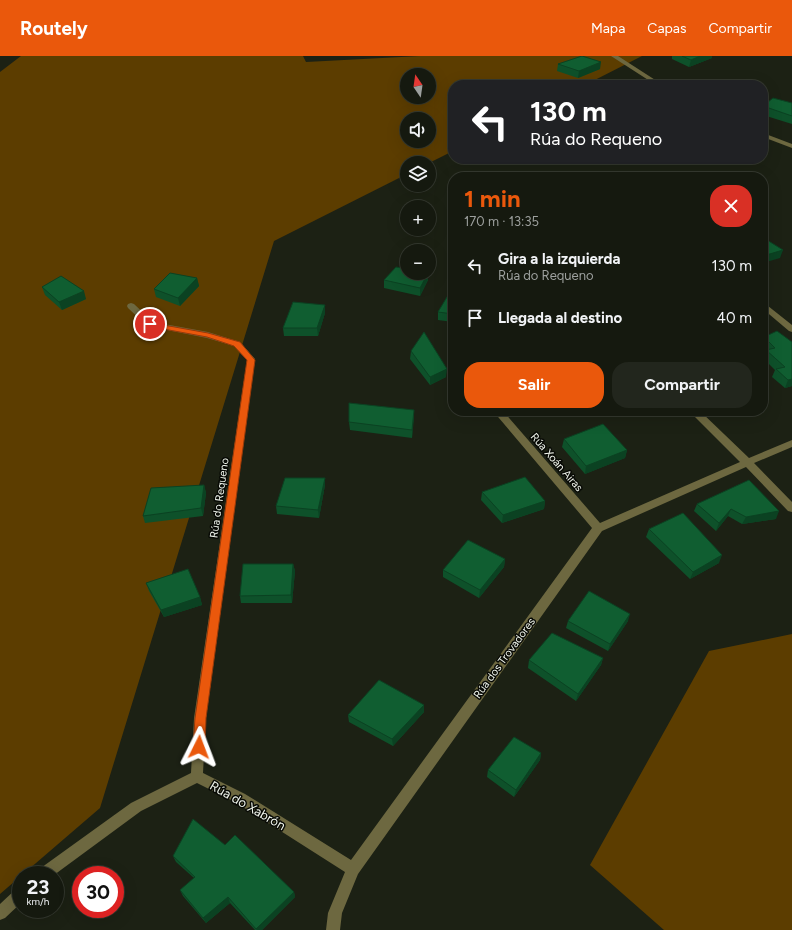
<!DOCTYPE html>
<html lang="es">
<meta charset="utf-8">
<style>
:root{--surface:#15190f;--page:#22261d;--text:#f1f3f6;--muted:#9da09e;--line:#34382f;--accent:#ea580c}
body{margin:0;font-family:Figtree,sans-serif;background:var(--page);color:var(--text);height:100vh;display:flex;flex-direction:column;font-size:15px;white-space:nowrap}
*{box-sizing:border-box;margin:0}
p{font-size:13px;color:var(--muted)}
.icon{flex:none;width:22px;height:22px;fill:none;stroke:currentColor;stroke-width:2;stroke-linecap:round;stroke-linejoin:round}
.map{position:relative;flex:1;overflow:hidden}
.side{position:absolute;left:448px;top:116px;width:320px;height:244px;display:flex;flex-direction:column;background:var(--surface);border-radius:16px;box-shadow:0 4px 16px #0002,0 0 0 1px var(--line)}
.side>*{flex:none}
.banner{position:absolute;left:448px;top:24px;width:320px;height:84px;border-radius:16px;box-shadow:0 4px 16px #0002,0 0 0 1px var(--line);background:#202124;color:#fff;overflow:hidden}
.needle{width:26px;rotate:347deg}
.tools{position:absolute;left:400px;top:12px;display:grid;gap:8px}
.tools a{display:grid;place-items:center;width:36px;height:36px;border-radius:50%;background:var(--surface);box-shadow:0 4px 16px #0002,0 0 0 1px var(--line);font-size:20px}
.speed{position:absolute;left:12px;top:810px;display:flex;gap:8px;font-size:20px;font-weight:700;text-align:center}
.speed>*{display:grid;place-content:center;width:52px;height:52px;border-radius:50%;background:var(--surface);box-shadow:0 4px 16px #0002,0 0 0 1px var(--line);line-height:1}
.speed small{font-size:10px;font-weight:400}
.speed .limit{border:6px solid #d22;background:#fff;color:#111}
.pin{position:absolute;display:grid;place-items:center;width:34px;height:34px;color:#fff;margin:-17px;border:2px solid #fff;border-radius:50%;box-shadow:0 1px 4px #0007}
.me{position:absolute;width:44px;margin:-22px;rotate:3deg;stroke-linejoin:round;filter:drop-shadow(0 0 3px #0008)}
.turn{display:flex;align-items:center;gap:14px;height:84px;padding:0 16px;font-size:18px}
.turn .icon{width:52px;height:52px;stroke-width:2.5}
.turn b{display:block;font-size:28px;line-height:34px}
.round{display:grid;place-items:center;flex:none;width:42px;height:42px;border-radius:16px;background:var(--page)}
.overview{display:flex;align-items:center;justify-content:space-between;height:68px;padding:0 16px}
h1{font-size:24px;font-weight:700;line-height:30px;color:var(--accent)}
.cta{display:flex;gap:8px;margin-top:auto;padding:8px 16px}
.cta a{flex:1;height:46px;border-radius:16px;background:var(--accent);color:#fff;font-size:16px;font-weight:700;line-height:46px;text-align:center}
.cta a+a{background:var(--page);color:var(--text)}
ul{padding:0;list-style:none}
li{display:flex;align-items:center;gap:12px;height:52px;padding:0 16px}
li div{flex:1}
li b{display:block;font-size:15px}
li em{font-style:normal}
header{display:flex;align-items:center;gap:24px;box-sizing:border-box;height:56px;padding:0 20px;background:var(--accent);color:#fff}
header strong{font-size:19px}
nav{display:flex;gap:22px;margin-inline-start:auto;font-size:14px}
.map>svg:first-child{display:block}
.green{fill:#5c3d00;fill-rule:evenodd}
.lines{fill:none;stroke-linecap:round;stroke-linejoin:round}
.minor{fill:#6d6840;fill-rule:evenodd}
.wall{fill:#0e512a}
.shaded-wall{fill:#0b4222}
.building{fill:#105e31;stroke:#0b4222}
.route{fill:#ea580c;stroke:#983908}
.labels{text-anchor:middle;stroke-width:3;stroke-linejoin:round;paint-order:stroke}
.street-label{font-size:11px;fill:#f1f6ed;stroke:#080a05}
.near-street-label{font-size:13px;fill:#f1f6ed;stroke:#080a05}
</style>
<header>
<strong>Routely</strong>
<nav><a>Mapa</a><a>Capas</a><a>Compartir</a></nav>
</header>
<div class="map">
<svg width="792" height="874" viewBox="0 0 792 874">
<rect width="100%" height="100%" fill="#1c2114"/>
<path class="green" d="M21,0H303L306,6L420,0H642L585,29H453V95L429,107H407V118L274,185L100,752L0,838V16ZM407,19H429V41H407ZM407,63H429V85H407Z
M792,578V874H664L590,809L709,595Z"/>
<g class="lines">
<path class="minor" d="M611,0H618L663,29H656Z
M763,77L792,88V92L763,81Z
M763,246L792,269V276L789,275L763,253Z
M131,247L134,248L153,266L208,276L240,286L255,303L206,662L203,717L245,738L351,804L592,472L493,355H503L600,467L740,406L689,355H700L749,402L792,384V391L754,407L792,446V456L788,455L746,411L602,475L358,818L342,857L340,874H326L328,857L345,816L235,746L197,727L141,755L54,819H36L38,814L131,747L191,717L194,662L247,304L234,290L207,282L147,270L128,252L127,250L128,248Z
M21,831V847L5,862L0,864V848L16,833Z"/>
</g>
<path class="wall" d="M672,0H712V2L689,11L672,3Z
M558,8L600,13L578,22L557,15Z
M792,47V68L763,59V50Z
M197,222L199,230L180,250L156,241L154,233Z
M384,224H428L420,240L384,232Z
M42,231L86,243L62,254L45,239Z
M453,231V266L438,264V256Z
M325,257L318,280H284L283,272Z
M764,281L792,286V330L785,332L772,321L775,314L763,302L766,294L763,291V284Z
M411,295L446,321L430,329L410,303Z
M414,354L412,382L350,374L349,366Z
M564,383L627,394L625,402L585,418L562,391Z
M325,422V429L319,462L277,458L276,450Z
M749,424L776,463L742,468L728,460L716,475L694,455L697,448Z
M204,429L206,437L203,460L145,467L143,460Z
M482,436L545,445L544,453L502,467L481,444Z
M649,473L719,507L690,523L646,481Z
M505,503L504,511L479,542L443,521V514Z
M293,508L295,515L292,547H241L240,540Z
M146,527L200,541L202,549L164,561L149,535Z
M568,565H628L608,595L566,572Z
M603,602L601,609L576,645L528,612L529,604Z
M424,656L393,690L349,666L348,659Z
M541,697L540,704L514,741L487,721L488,714Z
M225,789L294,836L295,841L262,874H255L230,847L206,867L183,840L180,834L194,822L176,806L173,800Z"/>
<path class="shaded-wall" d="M700,0H712V2L689,11L691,4Z
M601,6L600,13L578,22L579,15Z
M783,194L780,202L763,207V200Z
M428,217V224L420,240V232Z
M197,222L199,230L180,250L178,242Z
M84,235L86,243L62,254L59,246Z
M325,249V257L318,280L317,272Z
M447,313L446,321L430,329V321Z
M792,323V330L785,332L788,324Z
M414,354V362L412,382V374Z
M627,394L625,402L585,418L586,410Z
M325,422V429L319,462L318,454Z
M204,429L206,437L203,460L201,452Z
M545,445L544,453L502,467L503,459Z
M731,453L728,460L716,475L719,467Z
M779,455L776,463L742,468L746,461Z
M722,499L719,507L690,523L693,516Z
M505,503L504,511L479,542L480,534Z
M293,508L295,515L292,547L291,539Z
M200,541L202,549L164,561L161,554Z
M630,558L628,565L608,595L610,588Z
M603,602L601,609L576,645L578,638Z
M424,649V656L393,690L392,683Z
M541,697L540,704L514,741L516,734Z
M294,836L295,841L262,874H257L256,873Z
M228,841L230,847L206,867L203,862Z"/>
<path class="building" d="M582,0L601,6L579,15L558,8Z
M682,0H700L691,4Z
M773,42L792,47V60L763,50Z
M767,184L783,194L763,200V185Z
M396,211L407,213V217H428L420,232L384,224Z
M170,217L197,222L178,242L154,233Z
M61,220L84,235L59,246L42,231Z
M453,231V258L438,256Z
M293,246L325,249L317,272H283Z
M777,275L792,286V323L788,324L776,313L785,311L766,294L775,292L764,281Z
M424,276L447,313L430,321L411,295Z
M349,347L414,354L412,374L349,366Z
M603,368L627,394L586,410L564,383Z
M525,421L545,445L503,459L482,436Z
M285,422H325L318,454L276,450Z
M749,424L779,455L746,461L731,453L719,467L697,448Z
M204,429L201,452L143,460L151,432Z
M683,457L722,499L693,516L649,473Z
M468,484L505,503L480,534L443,514Z
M243,508H293L291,539L240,540Z
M188,513L200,541L161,554L146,527Z
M589,535L630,558L610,588L568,565Z
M552,577L603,602L578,638L529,604Z
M379,624L424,649L392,683L348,659Z
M514,681L541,697L516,734L488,714Z
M193,763L225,789L235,779L294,836L256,873L228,841L203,862L180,834L195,821L173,800Z"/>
<path class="route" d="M147,266L208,277L240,286L255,304L206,662L205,691L203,694L199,696L195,694L193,691L195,662L247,304L234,290L207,281L147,270Z"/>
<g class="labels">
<g class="street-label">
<text transform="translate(557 406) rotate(49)" y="4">Rúa Xoán Airas</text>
<text transform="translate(219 442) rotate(-82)" y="4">Rúa do Requeno</text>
<text transform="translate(504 602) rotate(-54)" y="4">Rúa dos Trovadores</text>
</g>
<g class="near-street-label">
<text transform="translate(248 749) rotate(30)" y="5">Rúa do Xabrón</text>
</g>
</g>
</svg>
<div class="tools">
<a><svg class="needle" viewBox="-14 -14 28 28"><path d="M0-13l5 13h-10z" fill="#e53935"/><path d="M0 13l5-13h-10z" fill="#9da09e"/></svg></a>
<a><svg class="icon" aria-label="sound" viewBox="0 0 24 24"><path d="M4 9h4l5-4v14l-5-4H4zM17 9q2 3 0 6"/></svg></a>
<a><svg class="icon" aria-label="layers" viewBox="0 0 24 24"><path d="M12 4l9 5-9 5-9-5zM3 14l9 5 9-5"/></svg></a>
<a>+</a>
<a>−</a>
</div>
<div class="speed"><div>23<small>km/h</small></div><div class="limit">30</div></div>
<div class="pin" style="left:150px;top:268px;background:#d93025"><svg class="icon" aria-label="arrive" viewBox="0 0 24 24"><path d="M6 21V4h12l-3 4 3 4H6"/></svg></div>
<svg class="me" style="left:199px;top:691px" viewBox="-20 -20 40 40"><path d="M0-17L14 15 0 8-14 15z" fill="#ea580c" stroke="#fff" stroke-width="4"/></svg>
<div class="banner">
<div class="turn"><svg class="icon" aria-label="left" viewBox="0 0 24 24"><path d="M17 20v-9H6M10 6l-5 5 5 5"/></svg><div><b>130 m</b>Rúa do Requeno</div></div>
</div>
<section class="side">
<div class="overview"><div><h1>1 min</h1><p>170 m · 13:35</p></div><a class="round" style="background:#d93025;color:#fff"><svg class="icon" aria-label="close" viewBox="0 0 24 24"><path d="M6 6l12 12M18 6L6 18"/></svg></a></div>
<ul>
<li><svg class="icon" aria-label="left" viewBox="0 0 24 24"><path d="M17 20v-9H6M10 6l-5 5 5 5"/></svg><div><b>Gira a la izquierda</b><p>Rúa do Requeno</p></div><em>130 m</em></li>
<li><svg class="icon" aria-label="arrive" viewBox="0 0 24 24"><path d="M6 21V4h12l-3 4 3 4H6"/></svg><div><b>Llegada al destino</b></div><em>40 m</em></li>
</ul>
<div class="cta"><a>Salir</a><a>Compartir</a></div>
</section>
</div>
